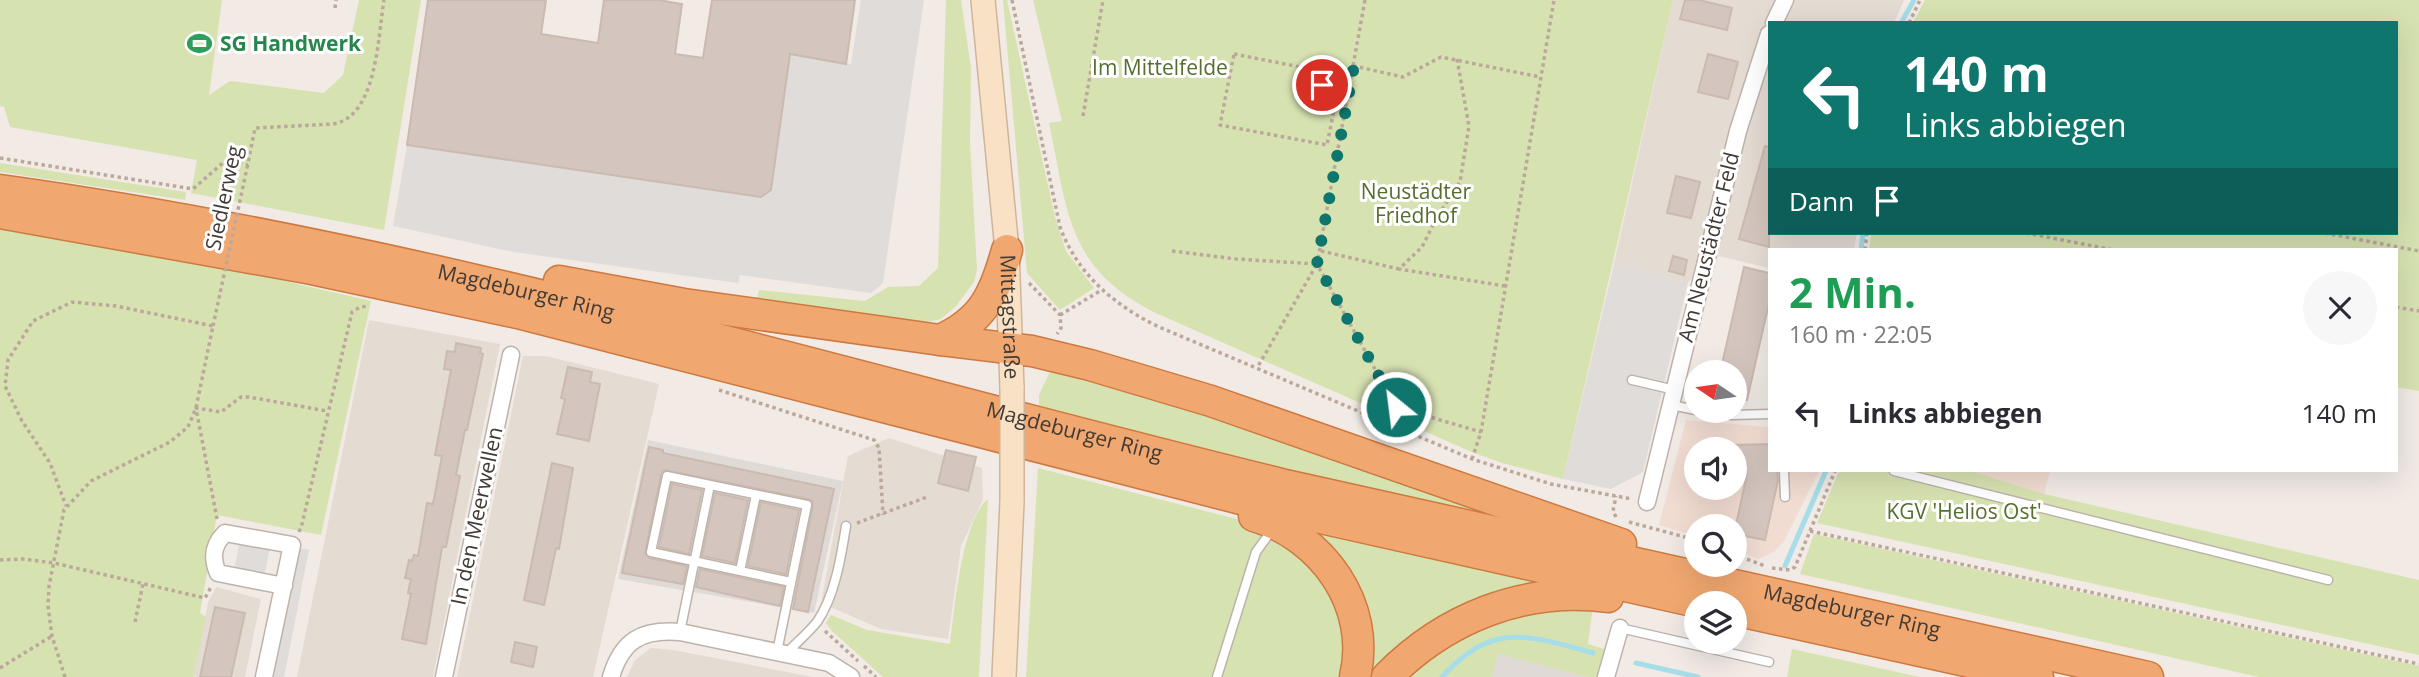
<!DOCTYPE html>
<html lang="de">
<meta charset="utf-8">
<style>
:root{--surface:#fff;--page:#f7f7f7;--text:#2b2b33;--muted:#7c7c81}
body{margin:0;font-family:"Open Sans",sans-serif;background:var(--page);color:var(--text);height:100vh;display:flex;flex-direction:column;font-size:26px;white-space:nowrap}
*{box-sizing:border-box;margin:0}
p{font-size:23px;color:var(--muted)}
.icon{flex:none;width:38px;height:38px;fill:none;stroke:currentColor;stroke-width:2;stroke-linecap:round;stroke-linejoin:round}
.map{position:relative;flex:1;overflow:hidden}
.details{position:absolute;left:1768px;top:248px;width:630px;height:224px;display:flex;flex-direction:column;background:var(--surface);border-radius:0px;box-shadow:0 7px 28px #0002}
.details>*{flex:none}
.hud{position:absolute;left:1768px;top:21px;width:630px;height:214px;border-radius:0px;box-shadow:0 7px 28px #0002;background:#0f766e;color:#fff;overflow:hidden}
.needle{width:46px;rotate:283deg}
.controls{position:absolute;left:1684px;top:360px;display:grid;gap:14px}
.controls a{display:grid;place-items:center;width:63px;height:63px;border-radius:50%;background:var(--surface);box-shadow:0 7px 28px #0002;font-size:35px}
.pin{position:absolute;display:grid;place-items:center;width:60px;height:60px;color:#fff;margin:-30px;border:4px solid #fff;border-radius:50%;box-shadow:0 2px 7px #0007}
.me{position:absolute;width:77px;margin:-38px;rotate:331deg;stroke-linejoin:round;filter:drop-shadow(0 0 5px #0008)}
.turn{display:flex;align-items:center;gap:24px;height:147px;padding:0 21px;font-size:32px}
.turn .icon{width:91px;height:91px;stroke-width:2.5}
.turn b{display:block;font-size:49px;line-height:60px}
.then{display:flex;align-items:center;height:66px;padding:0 21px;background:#0003;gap:14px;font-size:26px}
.round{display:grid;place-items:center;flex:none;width:74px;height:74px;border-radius:37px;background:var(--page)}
.summary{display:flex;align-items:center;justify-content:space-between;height:119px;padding:0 21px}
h1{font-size:42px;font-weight:700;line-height:52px;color:#1e9e55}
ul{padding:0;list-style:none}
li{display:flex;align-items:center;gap:21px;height:91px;padding:0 21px}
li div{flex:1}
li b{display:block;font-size:26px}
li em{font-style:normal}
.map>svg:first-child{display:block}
.residential{fill:#e4dbd3}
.commercial{fill:#f1dcd1;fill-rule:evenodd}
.industrial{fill:#e0dad7}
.green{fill:#d7e2b1}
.parking{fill:#dfdcda}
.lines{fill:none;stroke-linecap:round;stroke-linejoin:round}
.stream{stroke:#a6dde9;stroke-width:5}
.building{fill:#d4c6be;stroke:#cbbaaf;stroke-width:2}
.lane-casing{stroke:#beb3ab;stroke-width:11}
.street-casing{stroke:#beb3ab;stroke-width:19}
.secondary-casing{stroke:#d0b59b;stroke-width:26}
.highway-casing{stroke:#ce7941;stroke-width:33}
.path{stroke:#bca89b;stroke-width:3.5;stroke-dasharray:3.5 3.5;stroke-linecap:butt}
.lane{stroke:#fff;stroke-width:8}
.street{stroke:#fff;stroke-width:16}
.secondary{stroke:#f9e1c6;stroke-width:23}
.highway{stroke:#f1a870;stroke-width:30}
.secondary-bridge-casing{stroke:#d0b59b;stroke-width:26;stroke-linecap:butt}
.path-bridge{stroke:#bca89b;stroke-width:3.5;stroke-dasharray:3.5 3.5;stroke-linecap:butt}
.secondary-bridge{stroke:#f9e1c6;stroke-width:23}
.route{stroke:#0f766e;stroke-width:12;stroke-dasharray:0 21.6}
.labels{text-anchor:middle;stroke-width:6;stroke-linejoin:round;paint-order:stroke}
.leisure-label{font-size:21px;font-weight:bold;fill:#27864d;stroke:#fff;text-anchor:start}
.park-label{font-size:21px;fill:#566e2e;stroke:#fff}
.street-label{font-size:21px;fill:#423a35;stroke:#fff}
</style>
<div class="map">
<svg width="2419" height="677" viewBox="0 0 2419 677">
<rect width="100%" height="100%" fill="#f1eae5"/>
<path class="residential" d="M1673,0H1904L1894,23H1769V233H1857L1854,250H1769V268L1719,256L1688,282L1614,264Z
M369,320L500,344L433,677H297Z
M523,356H546L659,384L593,677H457Z
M889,438L982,468L983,499L961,546L948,639L881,629L821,603L848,456Z
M216,587L261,599L245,677H193L208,603Z
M651,648L673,650L813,677H627L635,660Z"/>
<path class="commercial" d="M1686,420L1769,427V471H1819L1784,541L1774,552L1758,559L1734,550V527H1696V536L1659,525ZM1696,450H1734V488H1696Z
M1971,471H2050L2044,494Z"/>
<path class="industrial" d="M648,440L843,481L814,613L618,579Z
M1498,652L1588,677H1491Z"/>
<path class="green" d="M0,0H222L209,95L230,81L324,93L343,75L359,0H421L384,230L191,193L197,160L10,127L4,107L0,106Z
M946,0H961L971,68L970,143L977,270L974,282L956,306L941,319L917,324L757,299L759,290L865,301L888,287L919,286L938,268Z
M1003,0H1007L1055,217L1066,251L1094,288L1060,310L1027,273Z
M1033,0H1673L1563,479L1502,463L1474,453L1158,314C1066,269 1068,212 1049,123L1062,121Z
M1925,0H2419V391L2396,387V250H1869L1871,233H2396V23H1913Z
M0,163L186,192L185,200L0,172Z
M0,228L35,230L202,262L371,301L321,535L217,515L200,613L206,617L193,677H0Z
M1052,367L1136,389L1595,544L1451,512L1039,410V395Z
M1038,468L1244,521L1306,554L1346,617V677H1026Z
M1839,471H1971L2044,494L2419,580V655L1817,523Z
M988,499L979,677H883L832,631L826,623L831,615L867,630L950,644C954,611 962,519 988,499Z
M1281,519L1583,587L1550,590L1377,677H1362L1366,640Z
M1814,534L2419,666V677H2259L1800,574Z
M1593,606L1588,644L1607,650L1597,677H1588L1498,654L1492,677H1402L1455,640L1520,611Z
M1792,649L1920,677H1787Z"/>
<path class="parking" d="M861,0H924L883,283L871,293L740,275L738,283L514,252L393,226L407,145L761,197L771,190L790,54L851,64Z
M1614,264L1688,282L1643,472L1611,489L1563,479Z
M241,535L271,542L263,582L233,576Z
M299,548L309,550L284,677H272Z"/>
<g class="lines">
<path class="stream" d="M1901,23L1914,0
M1861,250L1863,233
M1785,566L1826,471
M1636,663L1698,677
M1442,677C1493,621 1528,635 1593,653"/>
</g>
<path class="building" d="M428,0H546L541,34L598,43L604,0H658L682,4L675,54L703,58L712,0H855L846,64L790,54L771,190L761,197L407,145Z
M1685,0H1699L1732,8L1727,30L1680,19Z
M1708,54L1738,62L1728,99L1698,92Z
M1765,146L1769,147V247L1739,239Z
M1676,176L1700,182L1691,218L1667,213Z
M1673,256L1687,260L1684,275L1669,271Z
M1744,267L1769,273V303L1747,400L1734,397V373H1720Z
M456,343L481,348L480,353L483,354L467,430H465L456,475L460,476L446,547H442L426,644L402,639L411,594L408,593L411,579L405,578L409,560L412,561L414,555L418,556L427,503L433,504L442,456L435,455L451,370L444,369L447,351L455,352Z
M568,367L592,372L590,382L600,384L589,441L557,434L565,399L561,398Z
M1769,444V471H1777L1778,480L1765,540L1734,534L1747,474H1734V445Z
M649,447L663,450V453L834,489L808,612L793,609L813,506L812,501L808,499L664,470L661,475L645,553L650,558L687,566L683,584L622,573Z
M946,450L976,457L968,491L938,483Z
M552,463L573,468L559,549L556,548L544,605L524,600Z
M672,484L702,490L689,554L659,547Z
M715,493L748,500L735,563L702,556Z
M761,502L799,510L786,574L748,566Z
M700,569L784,587L780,606L696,587Z
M215,607L245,613L231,677H200Z
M515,642L537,647L533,667L511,662Z"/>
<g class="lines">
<defs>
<path id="lane" d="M1632,380L1675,390
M1671,405L1696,410
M1701,411L1732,415L1769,414
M1784,471L1785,497
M1894,471L2328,580
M740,571L756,495
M1620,628L1769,662
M680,632L710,485
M777,652C787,603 797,554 807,505L667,476L651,552L791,582
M786,654C796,643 808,633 817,622C835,596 841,557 846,526
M1217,677L1256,552L1272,530"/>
<path id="street" d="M1774,23L1785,0
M1647,502L1738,131L1769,34
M264,677L292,545L225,533C213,545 211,557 218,573L284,586
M444,677L511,355
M611,677C622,640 642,629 680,632L829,663L851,677
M1606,677L1620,628"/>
<g id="secondary">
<path id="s1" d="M983,0L1007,250L1012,388"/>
<path d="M1004,677L1012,502"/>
</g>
<g id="highway">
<path id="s2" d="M0,190C435,250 855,380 1281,484L2148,677"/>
<path d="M0,213L312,269L518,313L1276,508L1706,604"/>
<path d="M559,281L684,304L940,340L1032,351L1090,365L1211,401L1621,544"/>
<path d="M940,340C983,321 995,294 1007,250"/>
<path d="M1254,516C1322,536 1372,605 1355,677"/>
<path d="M1734,610L2038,677"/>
<path d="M1387,677C1445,618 1524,586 1608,597"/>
</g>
</defs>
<use href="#lane" class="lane-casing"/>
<use href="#street" class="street-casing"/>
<use href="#secondary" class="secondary-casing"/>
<use href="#highway" class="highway-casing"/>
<path class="path" d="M1012,0L1060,227C1078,275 1114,305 1159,327L1472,459L1551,484L1632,499
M1365,0L1317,264L1396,407L1481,432
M335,8L336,0
M1909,23L1920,0
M1234,54L1341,75L1327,145L1220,125Z
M1457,59L1469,126L1460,182L1437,217L1422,247L1399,269L1505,286
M1315.5 89a4.5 4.5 0 1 1 9 0a4.5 4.5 0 1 1-9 0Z
M1324,86L1354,66L1403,77L1441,57L1540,77
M1083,116L1103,0
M0,158L193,189L225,161L248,165
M247,168L255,128L333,124C377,117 378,36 384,0
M2026,233L2114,250
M2325,233L2419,251
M1865,250L1867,233
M1172,251L1236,259L1317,264L1257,368
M1321,251L1399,269
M1029,283L1060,315L1061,328L1057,334
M2396,307L2419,311
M1060,315L1100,291
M719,390L874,440L879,448L883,515
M1472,459L1481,432L1554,0
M1616,517L1613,511L1616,496
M217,519L196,408L221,412L241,397H249L327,411
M1629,522L1696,540
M857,523L927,497
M1810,531L2419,664
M299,532L302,524L352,312L360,307L369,306
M1734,554L1765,566
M0,560L23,559L54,563L205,598L211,587
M1772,568L1790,570L1795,567L1835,471
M135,622L143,584
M825,631L858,661
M864,666L876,677
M0,668L52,636
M65,677L52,636L48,606L49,586L64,510L91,481L170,442L188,427L196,408L213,326L116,306L72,302L33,321L8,360L5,386L22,421L50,463L66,506"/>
<use href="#lane" class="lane"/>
<use href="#street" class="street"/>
<use href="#secondary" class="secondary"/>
<use href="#highway" class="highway"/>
<defs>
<path id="secondary-bridge" d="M1012,502V388"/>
</defs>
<use href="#secondary-bridge" class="secondary-bridge-casing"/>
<path class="path-bridge" d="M213,326L247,168"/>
<use href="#secondary-bridge" class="secondary-bridge"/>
</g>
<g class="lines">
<path class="route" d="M1322,85L1324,86L1354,66L1317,264L1396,407"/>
</g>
<defs>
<symbol id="stadium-bare" viewBox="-9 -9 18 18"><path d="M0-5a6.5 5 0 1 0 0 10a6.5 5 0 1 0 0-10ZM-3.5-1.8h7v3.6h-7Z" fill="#2e9e5b" stroke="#fff" stroke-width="2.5" paint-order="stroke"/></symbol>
</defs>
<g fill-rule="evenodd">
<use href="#stadium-bare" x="182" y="26" width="35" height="35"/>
</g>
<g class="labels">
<g class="leisure-label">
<text x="220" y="51">SG Handwerk</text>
</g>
<g class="park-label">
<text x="1160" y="75">Im Mittelfelde</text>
<text x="1416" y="199">Neustädter<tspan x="1416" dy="24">Friedhof</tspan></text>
<text x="1964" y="519">KGV 'Helios Ost'</text>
</g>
<g class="street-label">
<text transform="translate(224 198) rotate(-78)" y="7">Siedlerweg</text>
<text transform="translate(1709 247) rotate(-76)" y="7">Am Neustädter Feld</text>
<text dy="7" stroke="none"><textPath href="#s2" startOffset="536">Magdeburger Ring</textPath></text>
<text dy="7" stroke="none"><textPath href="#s1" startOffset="318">Mittagstraße</textPath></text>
<text dy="7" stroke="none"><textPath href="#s2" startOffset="1102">Magdeburger Ring</textPath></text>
<text transform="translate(477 516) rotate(-78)" y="7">In den Meerwellen</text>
<text dy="7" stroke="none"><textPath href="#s2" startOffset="1900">Magdeburger Ring</textPath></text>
</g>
</g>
</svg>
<div class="controls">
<a><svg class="needle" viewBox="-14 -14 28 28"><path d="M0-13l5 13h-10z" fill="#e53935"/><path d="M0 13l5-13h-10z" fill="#7c7c81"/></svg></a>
<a><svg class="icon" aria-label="sound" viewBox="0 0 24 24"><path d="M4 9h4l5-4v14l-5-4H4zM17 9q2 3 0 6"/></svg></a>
<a><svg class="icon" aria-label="search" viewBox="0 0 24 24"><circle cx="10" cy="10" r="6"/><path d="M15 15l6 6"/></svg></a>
<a><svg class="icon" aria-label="layers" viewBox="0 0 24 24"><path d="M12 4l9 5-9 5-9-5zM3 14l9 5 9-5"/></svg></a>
</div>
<div class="pin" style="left:1322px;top:85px;background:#d93025"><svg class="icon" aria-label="arrive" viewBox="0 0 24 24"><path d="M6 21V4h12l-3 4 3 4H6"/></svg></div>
<svg class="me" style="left:1396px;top:407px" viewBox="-20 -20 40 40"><circle r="17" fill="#0f766e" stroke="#fff" stroke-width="3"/><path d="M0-11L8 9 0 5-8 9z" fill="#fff"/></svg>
<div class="hud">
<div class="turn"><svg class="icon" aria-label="left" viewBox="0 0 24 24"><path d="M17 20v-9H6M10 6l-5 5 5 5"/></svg><div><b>140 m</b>Links abbiegen</div></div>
<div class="then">Dann<svg class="icon" aria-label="arrive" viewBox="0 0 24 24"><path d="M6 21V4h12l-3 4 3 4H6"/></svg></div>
</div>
<section class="details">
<div class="summary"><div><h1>2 Min.</h1><p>160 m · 22:05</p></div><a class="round"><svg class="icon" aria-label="close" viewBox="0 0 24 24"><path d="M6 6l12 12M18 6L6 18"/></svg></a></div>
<ul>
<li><svg class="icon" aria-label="left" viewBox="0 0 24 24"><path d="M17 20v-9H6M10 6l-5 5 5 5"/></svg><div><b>Links abbiegen</b></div><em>140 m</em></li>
</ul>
</section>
</div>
